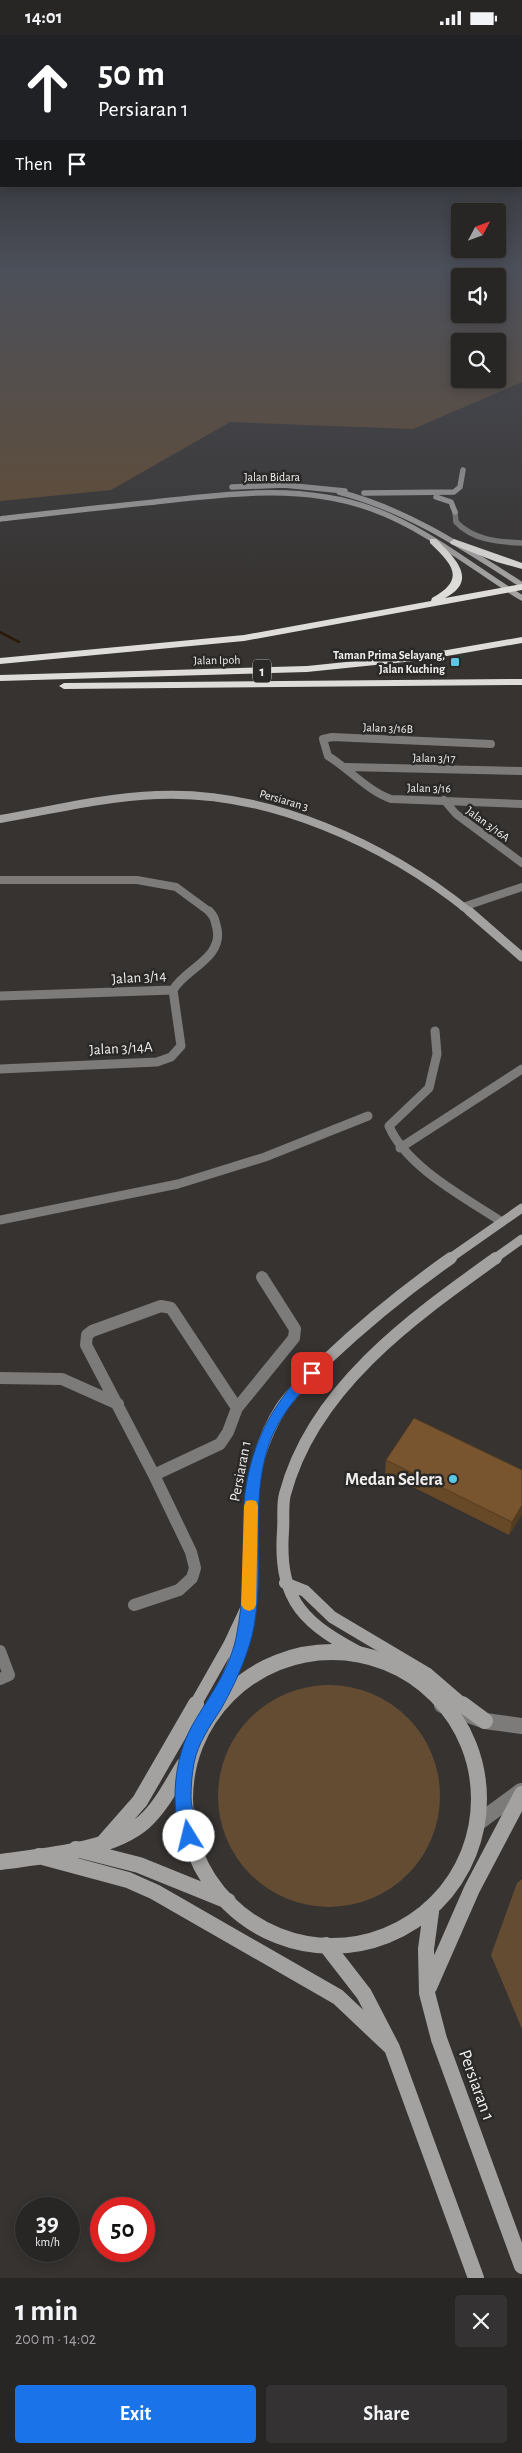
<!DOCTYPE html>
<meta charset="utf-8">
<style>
:root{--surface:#282625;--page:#343232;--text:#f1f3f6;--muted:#a5a5a7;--line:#444342;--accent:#1a73e8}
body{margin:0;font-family:"Alegreya Sans",sans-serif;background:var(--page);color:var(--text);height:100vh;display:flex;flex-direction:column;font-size:19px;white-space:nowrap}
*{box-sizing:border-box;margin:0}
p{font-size:16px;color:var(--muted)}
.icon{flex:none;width:28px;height:28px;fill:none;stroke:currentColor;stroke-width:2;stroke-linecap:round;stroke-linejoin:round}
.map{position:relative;height:2243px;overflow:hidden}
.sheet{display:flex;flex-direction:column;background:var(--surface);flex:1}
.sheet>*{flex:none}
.top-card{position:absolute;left:0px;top:0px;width:522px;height:152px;box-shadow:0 2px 12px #0003,0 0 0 1px var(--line);background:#202124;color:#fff;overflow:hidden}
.needle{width:32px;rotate:49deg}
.controls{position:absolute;left:451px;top:168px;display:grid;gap:10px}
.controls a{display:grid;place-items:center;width:55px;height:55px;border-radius:5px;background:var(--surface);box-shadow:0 2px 12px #0003,0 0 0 1px var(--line);font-size:25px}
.speed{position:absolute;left:15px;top:2162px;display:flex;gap:10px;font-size:25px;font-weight:700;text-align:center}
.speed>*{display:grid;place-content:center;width:65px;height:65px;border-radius:50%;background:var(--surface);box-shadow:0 2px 12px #0003,0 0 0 1px var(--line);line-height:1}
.speed small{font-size:12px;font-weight:400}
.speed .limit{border:8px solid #d22;background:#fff;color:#111}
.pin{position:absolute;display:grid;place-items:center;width:42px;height:42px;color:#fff;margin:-21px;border-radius:10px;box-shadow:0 2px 8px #0006}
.me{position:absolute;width:55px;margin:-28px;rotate:351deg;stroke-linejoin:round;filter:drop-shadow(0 0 4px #0008)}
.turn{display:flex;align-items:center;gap:18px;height:105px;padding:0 15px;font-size:22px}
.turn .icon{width:65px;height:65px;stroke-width:2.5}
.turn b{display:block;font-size:35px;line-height:42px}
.then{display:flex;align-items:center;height:48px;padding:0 15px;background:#0003;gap:10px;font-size:19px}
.round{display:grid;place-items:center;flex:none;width:52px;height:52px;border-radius:5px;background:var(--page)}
.headline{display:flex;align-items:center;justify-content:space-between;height:85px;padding:0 15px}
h1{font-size:30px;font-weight:700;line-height:38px}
.cta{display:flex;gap:10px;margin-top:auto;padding:10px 15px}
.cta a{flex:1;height:58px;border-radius:5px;background:var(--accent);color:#fff;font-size:20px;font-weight:700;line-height:58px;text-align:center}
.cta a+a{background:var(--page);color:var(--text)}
.status{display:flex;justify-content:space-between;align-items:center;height:35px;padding:0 25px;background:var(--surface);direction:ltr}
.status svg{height:14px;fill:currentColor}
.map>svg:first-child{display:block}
.green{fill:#644c32;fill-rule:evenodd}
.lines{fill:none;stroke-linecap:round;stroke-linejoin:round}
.stream{stroke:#2a1804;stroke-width:2.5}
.street-far4{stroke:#7c7b79;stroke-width:5.5}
.street-far3{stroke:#7c7b79;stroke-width:8}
.street-far2{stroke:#7c7b79;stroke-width:9}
.street-far1{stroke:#7c7b79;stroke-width:12}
.street{stroke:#7c7b79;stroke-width:16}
.secondary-far4{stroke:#a4a2a1;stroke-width:5.5}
.secondary-far3{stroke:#a4a2a1;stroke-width:8}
.secondary-far2{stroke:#a4a2a1;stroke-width:9}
.secondary-far1{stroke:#a4a2a1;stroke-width:12}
.secondary{stroke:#a4a2a1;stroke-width:16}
.highway{fill:#dfddda;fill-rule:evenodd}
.wall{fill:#674928}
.shaded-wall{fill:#543c21}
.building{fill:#78552f;stroke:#543c21}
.route{fill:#1a73e8;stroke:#114b97}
.slow{fill:#f59e0b}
.poi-dot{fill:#5ac8e5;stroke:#2b2927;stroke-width:2}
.labels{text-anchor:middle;stroke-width:5;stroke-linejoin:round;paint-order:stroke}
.far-street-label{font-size:12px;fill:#efeeec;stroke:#2b2927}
.far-poi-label{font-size:12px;font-weight:bold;fill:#efeeec;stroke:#2b2927;text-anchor:end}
.shield{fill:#2b2927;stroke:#b4b3b1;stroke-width:1}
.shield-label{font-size:14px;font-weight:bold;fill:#efeeec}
.street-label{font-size:15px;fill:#efeeec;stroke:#2b2927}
.near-poi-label{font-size:18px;font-weight:bold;fill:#efeeec;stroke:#2b2927;text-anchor:end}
.near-street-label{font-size:18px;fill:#efeeec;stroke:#2b2927}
</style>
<div class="status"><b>14:01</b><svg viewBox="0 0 49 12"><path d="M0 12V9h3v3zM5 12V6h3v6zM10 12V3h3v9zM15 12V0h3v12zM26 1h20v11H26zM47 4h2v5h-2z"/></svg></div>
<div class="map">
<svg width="522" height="2243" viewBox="0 0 522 2243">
<rect width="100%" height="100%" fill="#363331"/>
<path class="green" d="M0,236H522V347L413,394L230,387L111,455L0,466ZM460,241H498V279H460ZM460,306H498V344H460Z
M218 1761a111 111 0 1 1 222 0a111 111 0 1 1-222 0Z
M522,1844V1994L491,1920L517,1848Z"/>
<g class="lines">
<path class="stream" d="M0,597L19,607"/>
<path class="street-far4" d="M455,477L456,487C473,505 498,507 522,508"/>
<path class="street-far3" d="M491,709L332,702L323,704L328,721C349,734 368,756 391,764L522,769
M346,732L522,736
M444,765L456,779L522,828
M0,845H137L176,852L210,877
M463,872L522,852"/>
<path class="street-far2" d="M173,955C185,934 223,923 217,894C215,886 215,882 209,876
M0,961L173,955
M435,996L437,1019L429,1053L389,1091C406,1132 466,1163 502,1187
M0,1034L157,1027L171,1022L181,1011L173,955
M400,1113L522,1034
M0,1185L178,1149L265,1122L368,1081"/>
<path class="street-far1" d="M0,1343L62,1344L118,1369
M154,1440L220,1409L228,1397L237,1373L294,1303L295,1294L262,1242
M134,1570L179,1555L192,1543L195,1533L191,1517L154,1440L86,1310L87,1300L92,1296L161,1271L171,1273L237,1373
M0,1616L9,1640L0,1644"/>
<path class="street" d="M442,1670L485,1686L522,1691
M479,1787L521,1756"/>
<path class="secondary-far4" d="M232,452L284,450L345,456
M339,457C408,475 463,512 522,550
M364,458L454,457L460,452L463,435
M436,462L451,467L455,477
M0,484C52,478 103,472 155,467C227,459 302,448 372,474C427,494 473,533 522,563"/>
<path class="secondary-far3" d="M0,784C52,775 104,762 157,760C268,755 386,809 470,877"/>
<path class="secondary-far2" d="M469,876L522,922
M449,1224L522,1173
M494,1224L522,1204"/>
<path class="secondary-far1" d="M285,1548L305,1556L332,1582L428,1639L464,1670
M366,1621C306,1590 278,1568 283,1496C284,1484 282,1470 285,1459C313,1353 412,1283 496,1223
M219,1661C237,1624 250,1587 251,1545C252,1520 249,1495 251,1470C253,1436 263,1402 281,1373C293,1355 310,1341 325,1326C365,1288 407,1254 451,1223
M195,1670L229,1610L245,1576"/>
<path class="secondary" d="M185 1764a147 147 0 1 1 294 0a147 147 0 1 1-294 0Z
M462,1669L485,1686
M104,1807L140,1766L196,1669
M76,1814L139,1830L228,1866
M39,1821L128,1845L155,1857L338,1962L392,2013
M0,1827C43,1821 111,1816 144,1787C161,1772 172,1749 184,1730
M431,1877L426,1914L427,1958L439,2004L522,2231
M326,1910L364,1959L392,2013L476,2243
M429,1952L472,1854L522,1759"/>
<path class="highway" d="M430,504H436C455,523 479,545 445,563L522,549V555L244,606L0,629V623L244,600L431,566L432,563C466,544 453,530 430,508Z
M454,504L522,528V534L497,527L451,509L450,507Z
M522,602V608L424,625L307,637L0,646V640L307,631L424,619Z
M522,644V650L64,654L59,651L64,648Z"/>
</g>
<path class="wall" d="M386,1425L522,1435V1479L509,1500L385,1438Z"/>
<path class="shaded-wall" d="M522,1470V1479L509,1500L512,1487Z"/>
<path class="building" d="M414,1383L522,1435V1470L512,1487L386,1425Z"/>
<linearGradient id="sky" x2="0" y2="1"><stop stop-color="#1e1c1b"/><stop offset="0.43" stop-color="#4c505a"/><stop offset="1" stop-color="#4c505a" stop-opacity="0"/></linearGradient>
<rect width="522" height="550" fill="url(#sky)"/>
<path class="route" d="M312,1333L319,1338C315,1344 309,1349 304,1354C290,1369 276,1389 269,1409C248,1471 267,1538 252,1601C245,1627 234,1651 221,1674C210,1691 198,1708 194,1728C192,1739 191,1751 191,1762C191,1777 201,1793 195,1807L189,1809L183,1807C169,1772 174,1722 193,1689C210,1660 231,1633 237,1598C243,1566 244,1533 244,1500C244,1486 243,1472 245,1458C250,1421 263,1388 286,1358C293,1349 301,1336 312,1333Z"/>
<path class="slow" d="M251,1465L256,1466L258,1471L256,1570L254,1574L249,1576L244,1574L241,1570L244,1471L246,1466Z"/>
<g class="poi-dot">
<rect x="450" y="622" width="10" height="10" rx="2.5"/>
<circle cx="453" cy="1444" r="5"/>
</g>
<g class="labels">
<g class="far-street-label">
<text x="272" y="446">Jalan Bidara</text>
<text transform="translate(217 625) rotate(-1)" y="4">Jalan Ipoh</text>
<text transform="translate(388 693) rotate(2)" y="4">Jalan 3/16B</text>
<text transform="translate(434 723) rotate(1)" y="4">Jalan 3/17</text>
<text transform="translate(429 753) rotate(1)" y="4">Jalan 3/16</text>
<text transform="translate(284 765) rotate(16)" y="4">Persiaran 3</text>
<text transform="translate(488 789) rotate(36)" y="4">Jalan 3/16A</text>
</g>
<g class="far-poi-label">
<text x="445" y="624">Taman Prima Selayang,<tspan x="445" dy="14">Jalan Kuching</tspan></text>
</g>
<rect class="shield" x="253" y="624.5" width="18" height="23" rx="4"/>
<g class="shield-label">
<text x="262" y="641">1</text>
</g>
<g class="street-label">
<text transform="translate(139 942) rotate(-4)" y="5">Jalan 3/14</text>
<text transform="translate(121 1013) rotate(-3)" y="5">Jalan 3/14A</text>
<text transform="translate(240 1436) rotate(-79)" y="5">Persiaran 1</text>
</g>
<g class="near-poi-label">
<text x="443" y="1450">Medan Selera</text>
</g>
<g class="near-street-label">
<text transform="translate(477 2050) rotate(70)" y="6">Persiaran 1</text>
</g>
</g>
</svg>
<div class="controls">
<a><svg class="needle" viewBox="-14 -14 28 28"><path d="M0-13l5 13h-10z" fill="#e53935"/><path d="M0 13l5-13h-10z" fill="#a5a5a7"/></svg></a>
<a><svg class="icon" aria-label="sound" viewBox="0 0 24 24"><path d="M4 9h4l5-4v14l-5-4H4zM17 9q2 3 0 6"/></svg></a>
<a><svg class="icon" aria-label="search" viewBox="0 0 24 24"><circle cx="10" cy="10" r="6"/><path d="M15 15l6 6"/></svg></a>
</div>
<div class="speed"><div>39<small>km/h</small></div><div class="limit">50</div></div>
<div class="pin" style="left:312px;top:1338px;background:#d93025"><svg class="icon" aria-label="arrive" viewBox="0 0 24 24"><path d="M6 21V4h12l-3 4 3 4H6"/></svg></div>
<svg class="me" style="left:189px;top:1801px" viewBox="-20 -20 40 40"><circle r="19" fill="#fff"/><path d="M0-13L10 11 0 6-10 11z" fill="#1a73e8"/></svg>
<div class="top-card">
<div class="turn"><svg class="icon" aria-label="ahead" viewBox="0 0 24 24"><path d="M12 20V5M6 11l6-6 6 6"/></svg><div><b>50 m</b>Persiaran 1</div></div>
<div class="then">Then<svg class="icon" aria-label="arrive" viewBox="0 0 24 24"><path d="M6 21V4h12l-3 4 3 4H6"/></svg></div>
</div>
</div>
<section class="sheet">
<div class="headline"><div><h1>1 min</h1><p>200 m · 14:02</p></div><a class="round"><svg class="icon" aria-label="close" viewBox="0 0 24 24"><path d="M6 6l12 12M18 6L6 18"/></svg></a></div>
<div class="cta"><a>Exit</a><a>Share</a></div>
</section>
